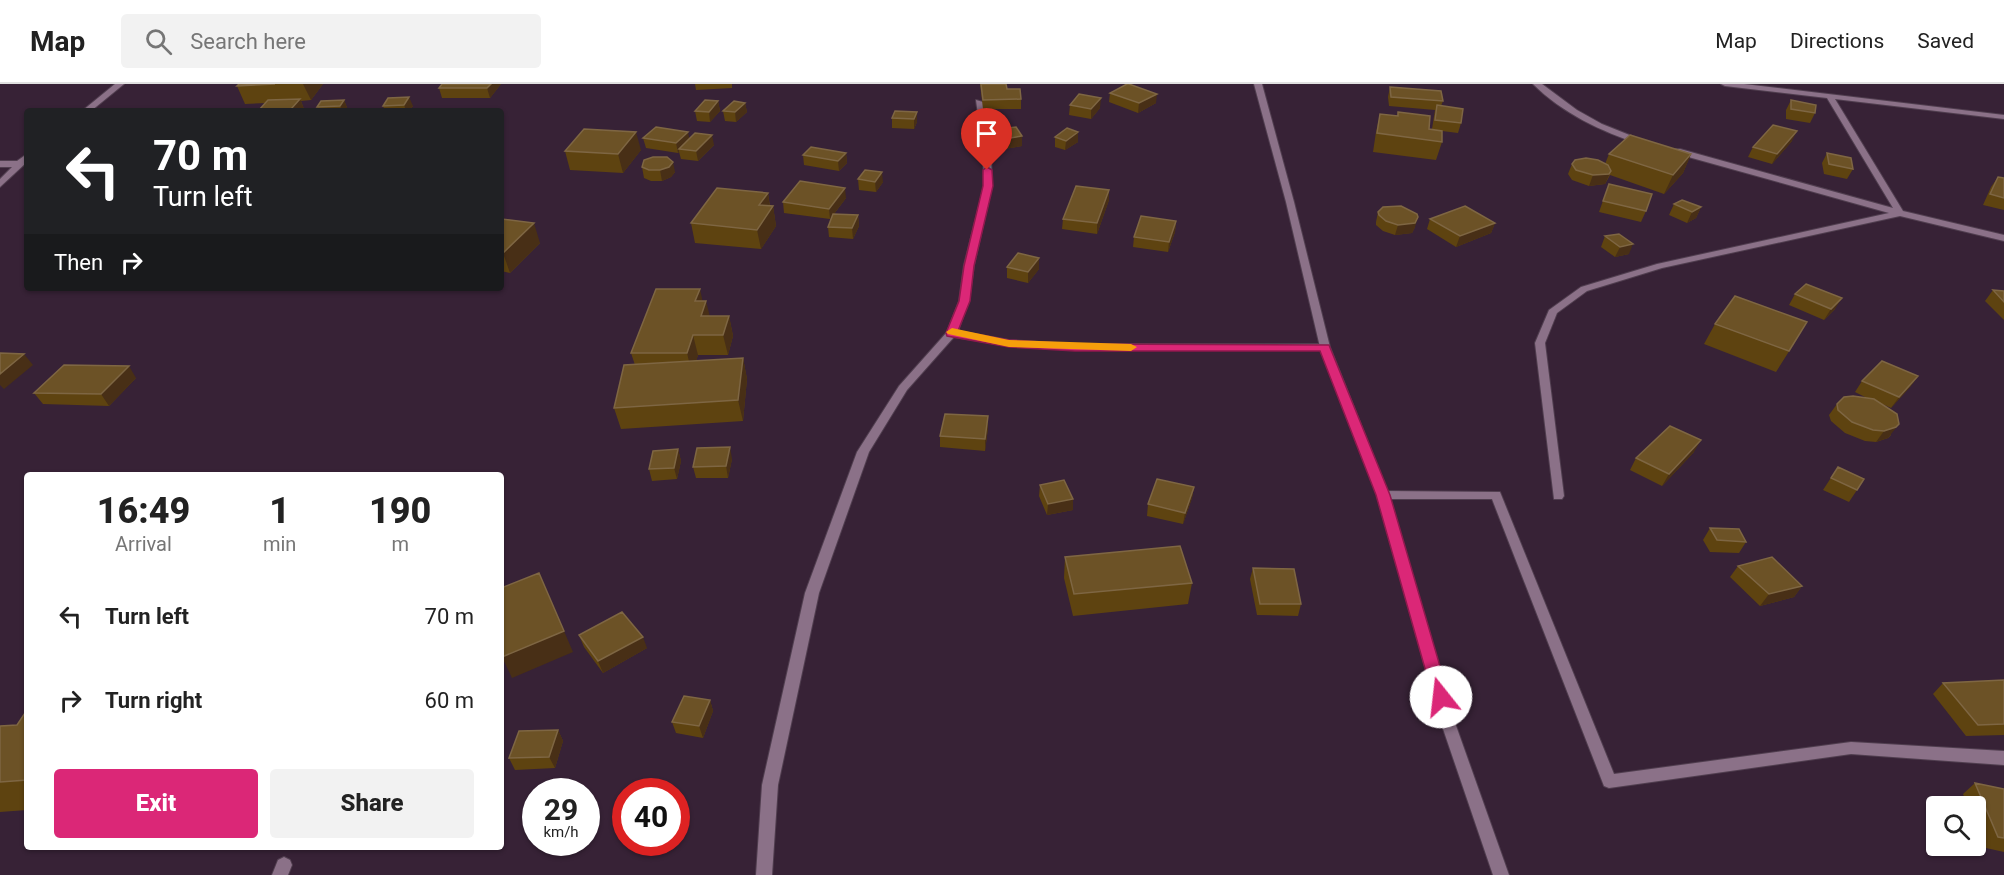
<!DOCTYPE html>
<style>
:root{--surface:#fff;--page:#f2f2f2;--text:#222;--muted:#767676;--line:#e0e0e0;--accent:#db2777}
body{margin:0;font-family:Roboto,sans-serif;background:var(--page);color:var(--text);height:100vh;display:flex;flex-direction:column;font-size:22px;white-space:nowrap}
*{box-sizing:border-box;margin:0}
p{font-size:20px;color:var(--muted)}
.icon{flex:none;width:33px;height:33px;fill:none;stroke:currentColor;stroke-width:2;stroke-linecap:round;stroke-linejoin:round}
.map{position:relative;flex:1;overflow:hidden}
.drawer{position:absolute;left:24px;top:388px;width:480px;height:378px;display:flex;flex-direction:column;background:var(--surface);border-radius:6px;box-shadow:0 2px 4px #0004}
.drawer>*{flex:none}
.guide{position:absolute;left:24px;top:24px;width:480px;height:183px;border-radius:6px;box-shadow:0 2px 4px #0004;background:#202124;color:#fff;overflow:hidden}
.tools{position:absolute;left:1926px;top:712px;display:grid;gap:12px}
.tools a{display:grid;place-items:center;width:60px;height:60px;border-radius:6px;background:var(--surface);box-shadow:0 2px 4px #0004;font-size:30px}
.speed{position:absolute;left:522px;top:694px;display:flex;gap:12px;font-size:30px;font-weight:700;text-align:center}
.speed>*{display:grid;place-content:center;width:78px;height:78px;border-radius:50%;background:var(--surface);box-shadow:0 2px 4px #0004;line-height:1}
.speed small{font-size:15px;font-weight:400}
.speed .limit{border:9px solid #d22;background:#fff;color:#111}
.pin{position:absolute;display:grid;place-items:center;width:51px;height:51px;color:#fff;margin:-62px -26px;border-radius:50% 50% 50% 0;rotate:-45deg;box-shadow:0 0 6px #0007}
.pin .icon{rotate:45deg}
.me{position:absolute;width:66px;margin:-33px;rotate:344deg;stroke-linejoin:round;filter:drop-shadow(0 0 4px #0008)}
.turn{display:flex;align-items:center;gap:21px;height:126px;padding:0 30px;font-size:27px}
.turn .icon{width:78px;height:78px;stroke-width:2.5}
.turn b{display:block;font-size:42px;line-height:51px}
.then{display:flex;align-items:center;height:57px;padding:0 30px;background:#0003;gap:12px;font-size:22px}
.eta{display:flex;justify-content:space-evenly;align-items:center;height:102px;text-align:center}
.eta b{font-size:36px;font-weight:800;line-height:42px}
.button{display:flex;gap:12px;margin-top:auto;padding:12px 30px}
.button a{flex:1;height:69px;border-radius:6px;background:var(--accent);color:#fff;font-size:24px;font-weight:800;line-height:69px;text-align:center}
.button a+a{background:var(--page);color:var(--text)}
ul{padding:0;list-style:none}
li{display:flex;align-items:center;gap:18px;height:84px;padding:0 30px}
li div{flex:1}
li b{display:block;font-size:22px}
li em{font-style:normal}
header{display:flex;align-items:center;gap:36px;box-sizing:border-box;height:84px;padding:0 30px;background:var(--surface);border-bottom:2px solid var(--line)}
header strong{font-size:28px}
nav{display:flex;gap:33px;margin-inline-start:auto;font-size:21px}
.search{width:420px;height:54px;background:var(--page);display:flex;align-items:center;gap:15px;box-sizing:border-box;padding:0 21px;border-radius:6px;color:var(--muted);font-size:22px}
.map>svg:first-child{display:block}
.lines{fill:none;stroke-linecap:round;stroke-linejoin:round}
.minor-casing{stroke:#503e4f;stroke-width:2}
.tertiary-casing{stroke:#503e4f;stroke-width:2}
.minor{fill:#8b7188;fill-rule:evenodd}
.tertiary{fill:#8b7188;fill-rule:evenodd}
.wall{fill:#5e4310}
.shaded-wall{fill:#482f16}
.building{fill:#6c5226;stroke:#7e6643;stroke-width:1.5}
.route{fill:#db2777;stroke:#8e194d;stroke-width:1.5}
.slow{fill:#f59e0b}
</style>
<header>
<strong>Map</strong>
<div class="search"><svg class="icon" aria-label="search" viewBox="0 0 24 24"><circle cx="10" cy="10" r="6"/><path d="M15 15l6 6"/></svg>Search here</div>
<nav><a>Map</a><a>Directions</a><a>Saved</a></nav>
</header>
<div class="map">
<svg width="2004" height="791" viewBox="0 0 2004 791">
<rect width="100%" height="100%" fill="#372236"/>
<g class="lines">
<defs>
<path id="minor" d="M115,0H124L91,27H82Z
M1533,0H1542L1577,26L1602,40L1647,58L1640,60C1602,48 1562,29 1533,0Z
M1721,0H1744L2004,31V35L1835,15L1903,127L2004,151V157L1900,132L1662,184L1587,207L1557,229L1545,259L1564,412L1562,415H1554L1535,259L1549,226L1581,203L1657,180L1889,129L1674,69V65H1680L1893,124L1827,14L1725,2Z
M976,16L983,18L991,70L992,102L974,181L969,217L958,247L1009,256L1075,260H1325L1330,263L1325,266H1075L1009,262L954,253L907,306L869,368L819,509L778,701L772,791H756L762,701L805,509L857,368L899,302L947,248L959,217L964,181L984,102L983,70Z
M24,72H27V78L0,103V95L12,83H0V77H17Z
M1383,407L1500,408L1614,690L1851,658L2004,667V681L1851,670L1609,704L1604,702L1492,415H1383L1377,411Z
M284,773L290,776L292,781L288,791H272L278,776Z"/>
<path id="tertiary" d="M1254,0H1262L1294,118L1330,263L1389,411L1454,636L1509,791H1493L1440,636L1377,411L1320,263L1286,118Z"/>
</defs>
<use href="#minor" class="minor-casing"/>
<use href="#tertiary" class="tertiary-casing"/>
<use href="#minor" class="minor"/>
<use href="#tertiary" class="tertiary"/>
</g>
<path class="wall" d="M239,0H323L311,16L301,17L304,25L302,27H259V26L266,19L245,20L237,2Z
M442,0H501L490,14H442L439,4Z
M695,0H732V4L696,6Z
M980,0H1006L1007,5L1021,15V25H983Z
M1390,3L1443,17L1441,22L1461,39L1458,49L1442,47V58L1436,76L1373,68L1376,48L1380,30L1397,32L1398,28L1429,45H1432L1435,26L1389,22L1388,13Z
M1110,9L1156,19L1138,29L1109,18Z
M388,14L413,22L409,27H385L383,22Z
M344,16L348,26L347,27H319L317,23Z
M1791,16L1815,29L1810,39L1786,35V26Z
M718,17L720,27L710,38L697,37L695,27Z
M745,19L747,28L736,38L725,37L723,27Z
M1070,21L1100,24L1091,35L1069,31Z
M917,28V38L914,45L892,44V34Z
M998,45L1022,52V62L1004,65L998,55Z
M1078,48V58L1065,66L1055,63V53Z
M643,54H690L714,61L698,77L681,75L679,68L678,69L646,64Z
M1792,57L1772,80L1748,73L1753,63Z
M641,66L623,89L570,86L565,67Z
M846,69L847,79L839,87L804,81L803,71Z
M1827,69L1853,85L1847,95L1824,90L1822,79Z
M1609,70H1691L1683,89L1664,110L1610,91L1605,100L1589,102L1572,96L1568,90L1572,80H1605Z
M642,83L675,88L671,93L662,97H651L644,94Z
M1998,93L2004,94V126L1983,121L1991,103Z
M858,95L883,98L876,108L859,106Z
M1609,100L1646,127L1641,138L1599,128Z
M1109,106V116L1097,150L1062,145L1063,135Z
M768,109L770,122H773L776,142L761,165L695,159L691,139Z
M846,114L834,130L858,131L859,142L853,155L829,153L828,143L833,132L830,135L784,129L783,118Z
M1674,120L1701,123L1696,134L1687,139L1669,131Z
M1378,128L1415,143L1412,149L1395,151L1383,147L1376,141V138Z
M501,135L540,159L510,189L501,187Z
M1430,135L1495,139L1491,149L1456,163L1427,145Z
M1176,137L1175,148L1168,168L1133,163L1134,153Z
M1619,150L1629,170L1615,173L1601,163L1605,152Z
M1007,183L1039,185L1028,199L1007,194Z
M352,204H379L377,206L353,205Z
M1993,206L2004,207V236L1985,217Z
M1795,210L1835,225L1824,236L1789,221Z
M702,217L709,232H729L733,252L728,271H698L696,277L743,274L747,295L743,337L621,345L614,324L635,281L631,269Z
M1715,240L1795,258L1776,288L1704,260Z
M1918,292L1910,303L1891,324L1880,319L1891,351L1888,354L1876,358L1865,357L1845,349L1831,337L1829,331L1837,320L1869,315L1855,308L1862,297Z
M136,294L109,322L43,320L34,309Z
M988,344L985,367L940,363V352Z
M678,365L681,377L677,395L652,397L649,385Z
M1694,368L1662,402L1630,386L1636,374Z
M732,375L728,394H696L693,383Z
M1838,383L1857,406L1849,418L1823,406Z
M1040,401L1073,426L1047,431L1039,412Z
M1194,403L1192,414L1183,440L1147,432L1148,420Z
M1710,444L1746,458L1739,469L1710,468L1703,456Z
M1065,473L1192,499L1188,520L1073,532L1064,494Z
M1738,482L1802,502L1794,513L1760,522L1730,493Z
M1253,484L1301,520L1298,532L1257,531L1250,495Z
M579,551L647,564L603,589L584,563Z
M2004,596V651L1966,652L1933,610L1943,599Z
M710,616L713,627L703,654L676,649L672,638Z
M27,626V726L0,728V642L17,641Z
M558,646L563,657L555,684L515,686L509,674Z
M1975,699L2004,705V768L1986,764L1976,740V723H1968L1963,710Z"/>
<path class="shaded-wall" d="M303,0H323L311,16Z
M491,0H501L490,14L487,4Z
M1157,10L1156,19L1138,29L1139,19Z
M409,13L413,22L409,27H406L404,21Z
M1101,14L1100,24L1091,35V25Z
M300,15L304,25L302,27H292L291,25Z
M344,16L348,26L347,27H342L340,22Z
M718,17L720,27L710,38L709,28Z
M745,19L747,28L736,38L735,28Z
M917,28V38L914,45V35Z
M1797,47L1792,57L1772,80L1777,70Z
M636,48L641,66L623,89L618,70Z
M688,48L690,58L679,65V68L678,69L676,59Z
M1078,48V58L1065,66L1066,57Z
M712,51L714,61L698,77L696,67Z
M1022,52V62L1004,65V55Z
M846,69L847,79L839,87L838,77Z
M1691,70L1683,89L1664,110L1673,91Z
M673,78L675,88L671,93L662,97L660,86Z
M1611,87L1605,100L1589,102L1593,91Z
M882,88L883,98L876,108L875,98Z
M845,104L846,114L830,135L829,125Z
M1109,106V116L1097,150V139Z
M768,109L770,126L773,122L776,142L761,165L757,146L759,121Z
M1701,123L1696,134L1687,139L1692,128Z
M858,131L859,142L853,155L852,144Z
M1418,133L1415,143L1412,149L1395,151L1398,141Z
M1176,137L1175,148L1168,168L1169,158Z
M534,139L540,159L510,189L503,169Z
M1495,139L1491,149L1456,163L1460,152Z
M1633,160L1629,170L1615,173L1620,163Z
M1039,174V185L1028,199V188Z
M700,205L704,224L706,217L711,237L706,251L695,217Z
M1842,214L1835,225L1824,236L1831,225Z
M729,232L733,252L728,271L723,251Z
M693,251L698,271L692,290L687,269Z
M24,270L33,281L4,305L0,301V290Z
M743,274L747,295L743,337L738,316Z
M129,282L136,294L109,322L101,310Z
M1918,292L1910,303L1891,324L1899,313Z
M988,332V344L985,367V355Z
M1899,340L1888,354L1876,358L1884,347Z
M1701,356L1694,368L1662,402L1669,390Z
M730,363L732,375L728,394L726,382Z
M678,365L681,377L677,395L674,384Z
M1194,403L1192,414L1183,440L1185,429Z
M1073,415V426L1047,431L1048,420Z
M1802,502L1794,513L1760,522L1769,510Z
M564,547L573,568L512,594L502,573Z
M643,553L647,564L603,589L598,577Z
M710,616L713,627L703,654L699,642Z
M558,646L563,657L555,684L549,673Z"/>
<path class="building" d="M239,0H275L237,2Z
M442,0H491L487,4H439Z
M981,0H1006L1007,5H1020L1021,15L983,16Z
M1127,0H1129L1157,10L1139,19L1110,9Z
M1390,3L1441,7L1443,17L1391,13Z
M1079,10L1101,14L1091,25L1070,21Z
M409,13L404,21L383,22L388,14Z
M300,15L291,25L259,26L268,16Z
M344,16L340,22L317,23L321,17Z
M705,16L718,17L709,28L695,27Z
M1791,16L1816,21L1815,29L1791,25Z
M734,17L745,19L735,28L723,27Z
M1437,21L1463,25L1461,39L1435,36Z
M895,27L917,28L914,35L892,34Z
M1398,28L1430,32L1429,45L1442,47V58L1377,49L1380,30L1398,32Z
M1773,41L1797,47L1777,70L1753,63Z
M656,43L688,48L676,59L643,54Z
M1016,43L1022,52L1004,55L998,45Z
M1067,44L1078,48L1066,57L1055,53Z
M584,45L636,48L618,70L565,67Z
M695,49L712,51L696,67L679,65Z
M1630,51L1691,70L1673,91L1609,70Z
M811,63L846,69L838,77L803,71Z
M1827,69L1851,74L1853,85L1829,80Z
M653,73H667L673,78L669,83L660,86H649L642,83L644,76Z
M1586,74L1598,76L1608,81L1611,87L1609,90L1593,91L1576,86L1572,80L1575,76Z
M865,86L882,88L875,98L858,95Z
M1998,93L2004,94V114L1990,110Z
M800,97L845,104L829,125L783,118Z
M1609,100L1652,110L1646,127L1603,117Z
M1076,102L1109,106L1097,139L1063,135Z
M717,104L768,109L759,121L773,122L757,146L691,139Z
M1682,116L1701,123L1692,128L1674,120Z
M1401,122L1417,130L1418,133L1415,139L1398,141L1386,137L1379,131L1378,128L1383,123Z
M1465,122L1495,139L1460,152L1430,135Z
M833,130L858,131L852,144L828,143Z
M1141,132L1176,137L1169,158L1134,153Z
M501,135L534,139L503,169L501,168Z
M1619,150L1633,160L1620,163L1605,152Z
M1018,169L1039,174L1028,188L1007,183Z
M1806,200L1842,214L1831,225L1795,210Z
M656,205H700L695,217H706L701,232H729L723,251H693L687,269H631Z
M1993,206L2004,207V218Z
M1735,212L1807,238L1789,267L1715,240Z
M0,269L24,270L0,290Z
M743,274L738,316L614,324L624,281Z
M1882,277L1918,292L1899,313L1862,297Z
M64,281L129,282L101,310L34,309Z
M1853,312L1874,315L1897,330L1899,340L1896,343L1884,347L1873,346L1852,338L1838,326L1837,320L1844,313Z
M945,330L988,332L985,355L940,352Z
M1670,342L1701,356L1669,390L1636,374Z
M730,363L726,382L693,383L697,364Z
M678,365L674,384L649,385L653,367Z
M1838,383L1864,395L1857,406L1831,394Z
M1157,395L1194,403L1185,429L1148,420Z
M1064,396L1073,415L1048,420L1040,401Z
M1710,444L1739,445L1746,458L1717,456Z
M1180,462L1192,499L1074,510L1065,473Z
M1772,473L1802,502L1769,510L1738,482Z
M1253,484L1294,485L1301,520H1260Z
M539,489L564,547L502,573L501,571V504Z
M622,528L643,553L598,577L579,551Z
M2004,596V640L1978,641L1943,599Z
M684,612L710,616L699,642L672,638Z
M27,626V696L0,698V642L17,641Z
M558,646L549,673L509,674L519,647Z
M1975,699L2004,705V754L1998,753Z"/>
<path class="route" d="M987,83L992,86L993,102L974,182L970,217L958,247L1009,256L1075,260L1329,261L1390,411L1449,613L1447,618L1441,620L1435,618L1433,613L1376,411L1320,267H1075L1009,263L947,252L946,249L959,217L964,182L983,102V86Z"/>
<path class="slow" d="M952,244L1009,256L1131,260L1137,263L1131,267L1009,263L948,250L946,248Z"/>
</svg>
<div class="tools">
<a><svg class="icon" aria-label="search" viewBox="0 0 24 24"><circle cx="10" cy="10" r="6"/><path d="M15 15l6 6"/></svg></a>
</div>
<div class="speed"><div>29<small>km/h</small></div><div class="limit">40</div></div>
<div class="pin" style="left:987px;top:86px;background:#d93025"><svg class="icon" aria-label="arrive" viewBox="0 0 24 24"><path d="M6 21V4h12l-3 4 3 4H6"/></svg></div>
<svg class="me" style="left:1441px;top:613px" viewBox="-20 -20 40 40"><circle r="19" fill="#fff"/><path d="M0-13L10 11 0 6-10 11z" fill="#db2777"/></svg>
<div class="guide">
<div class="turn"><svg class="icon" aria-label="left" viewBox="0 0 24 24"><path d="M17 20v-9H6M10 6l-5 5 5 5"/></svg><div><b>70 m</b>Turn left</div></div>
<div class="then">Then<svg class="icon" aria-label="right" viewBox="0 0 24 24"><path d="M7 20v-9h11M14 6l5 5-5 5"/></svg></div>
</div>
<section class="drawer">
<div class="eta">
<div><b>16:49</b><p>Arrival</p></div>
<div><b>1</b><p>min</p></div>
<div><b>190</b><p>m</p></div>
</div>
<ul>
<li><svg class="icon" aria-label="left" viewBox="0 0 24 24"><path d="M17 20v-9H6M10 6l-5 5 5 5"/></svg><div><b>Turn left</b></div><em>70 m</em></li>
<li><svg class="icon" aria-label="right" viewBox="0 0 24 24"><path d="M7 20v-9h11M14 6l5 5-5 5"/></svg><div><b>Turn right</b></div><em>60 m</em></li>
</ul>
<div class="button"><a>Exit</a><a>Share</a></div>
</section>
</div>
